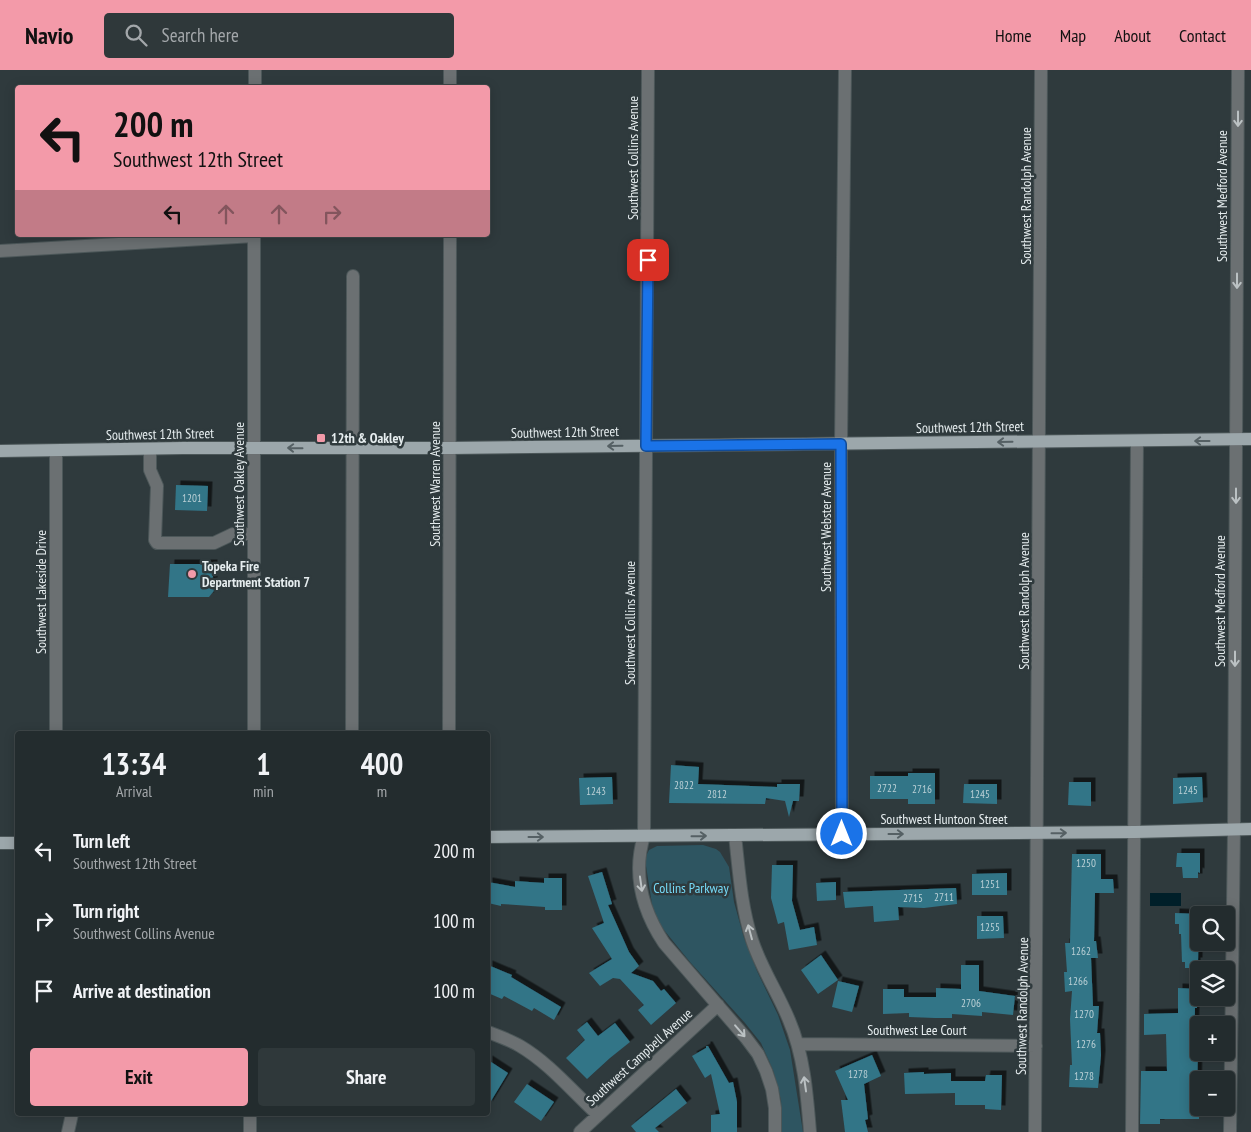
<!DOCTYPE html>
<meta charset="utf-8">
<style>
:root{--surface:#232c2e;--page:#2f383a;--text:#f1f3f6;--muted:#a3a7aa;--line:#40484a;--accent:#f39aa9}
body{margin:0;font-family:"PT Sans Narrow",sans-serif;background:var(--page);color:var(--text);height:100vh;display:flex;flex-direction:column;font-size:19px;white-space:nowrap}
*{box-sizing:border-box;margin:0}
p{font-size:16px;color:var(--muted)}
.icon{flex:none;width:28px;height:28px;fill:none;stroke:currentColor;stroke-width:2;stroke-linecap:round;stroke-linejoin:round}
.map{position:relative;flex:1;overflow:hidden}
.sheet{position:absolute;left:15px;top:661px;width:475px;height:385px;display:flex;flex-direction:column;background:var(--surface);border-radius:5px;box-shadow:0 2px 12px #0003,0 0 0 1px var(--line)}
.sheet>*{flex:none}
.banner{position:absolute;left:15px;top:15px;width:475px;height:152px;border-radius:5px;box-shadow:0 2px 12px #0003,0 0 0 1px var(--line);background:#f39aa9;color:#111;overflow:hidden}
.fabs{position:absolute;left:1190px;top:836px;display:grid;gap:10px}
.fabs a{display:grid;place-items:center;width:45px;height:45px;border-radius:5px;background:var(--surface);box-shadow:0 2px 12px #0003,0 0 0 1px var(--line);font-size:25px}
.pin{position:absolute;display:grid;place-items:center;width:42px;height:42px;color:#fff;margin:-21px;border-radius:10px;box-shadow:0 2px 8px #0006}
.me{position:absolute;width:55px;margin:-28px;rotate:0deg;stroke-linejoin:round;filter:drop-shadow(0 0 4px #0008)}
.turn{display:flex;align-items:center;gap:18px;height:105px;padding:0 15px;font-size:22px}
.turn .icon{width:65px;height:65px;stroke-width:2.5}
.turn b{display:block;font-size:35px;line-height:42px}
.lanes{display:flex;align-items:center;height:48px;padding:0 15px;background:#0003;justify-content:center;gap:25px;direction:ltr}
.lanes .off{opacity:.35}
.eta{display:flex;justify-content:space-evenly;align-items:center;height:85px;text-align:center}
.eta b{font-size:30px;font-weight:700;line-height:35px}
.action{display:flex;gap:10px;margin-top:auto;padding:10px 15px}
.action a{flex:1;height:58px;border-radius:5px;background:var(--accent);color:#111;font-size:20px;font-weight:700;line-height:58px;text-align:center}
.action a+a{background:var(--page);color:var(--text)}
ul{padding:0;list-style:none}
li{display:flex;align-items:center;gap:15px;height:70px;padding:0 15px}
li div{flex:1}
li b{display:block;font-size:19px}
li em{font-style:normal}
header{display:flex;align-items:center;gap:30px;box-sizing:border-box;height:70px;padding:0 25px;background:var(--accent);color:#111}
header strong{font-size:24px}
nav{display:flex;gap:28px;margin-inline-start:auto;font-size:18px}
.search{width:350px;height:45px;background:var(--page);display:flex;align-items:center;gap:12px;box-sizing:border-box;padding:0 18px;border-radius:5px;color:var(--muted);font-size:19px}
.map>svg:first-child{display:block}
.green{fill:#2e5561}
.water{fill:#001f29}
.building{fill:#327487;filter:url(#shadow)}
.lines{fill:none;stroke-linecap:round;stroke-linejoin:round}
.minor-casing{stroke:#4c5759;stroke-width:14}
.major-casing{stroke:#4c5759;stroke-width:14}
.minor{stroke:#6b7072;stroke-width:12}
.major{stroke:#9ca7ab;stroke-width:12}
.oneway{stroke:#bbc1c3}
.oneway2{stroke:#556064}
.route-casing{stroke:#114b97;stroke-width:12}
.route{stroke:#1a73e8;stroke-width:9}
.poi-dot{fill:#f39aa9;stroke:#2f3a3d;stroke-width:2}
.labels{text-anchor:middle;stroke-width:5;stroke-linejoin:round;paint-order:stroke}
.number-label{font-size:11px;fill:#b9cfd5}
.street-label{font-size:14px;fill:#e6edef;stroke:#2f3a3d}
.poi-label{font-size:14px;font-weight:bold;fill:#e6edef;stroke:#2f3a3d;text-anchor:start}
.park-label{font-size:14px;fill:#76dbf8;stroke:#2f3a3d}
</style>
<header>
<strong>Navio</strong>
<div class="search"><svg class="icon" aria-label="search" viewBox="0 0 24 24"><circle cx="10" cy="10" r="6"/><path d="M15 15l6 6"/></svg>Search here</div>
<nav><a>Home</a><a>Map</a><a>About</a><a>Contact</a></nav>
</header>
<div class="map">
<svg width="1251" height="1062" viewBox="0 0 1251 1062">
<defs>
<filter id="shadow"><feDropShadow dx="4.5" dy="-4.5" stdDeviation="0" flood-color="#0009"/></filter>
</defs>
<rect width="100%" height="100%" fill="#2f3a3d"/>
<path class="green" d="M703,775L716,779L720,782L729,797L734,832L744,868L757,901L778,945L790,980L803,1062H782L781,1030L773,1000L761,973L745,953L690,892L664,860L656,848L652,834L646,796V786L649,780L657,776Z"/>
<path class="water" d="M1150,823H1181V836H1150Z"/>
<path class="building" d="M176,415L208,416L207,441L175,440Z
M170,494H213V514L217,517L209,527H168Z
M671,695L699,697L698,714L777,717V714H800L799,731H793L789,747L785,731L766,728L765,734L669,733Z
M908,703H935V734H908V729H870V706H908Z
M612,707L613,734L580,735L579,708Z
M1202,707L1203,732L1173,734V708Z
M1069,712H1091V736L1068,735Z
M964,714H997V734L963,733Z
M1177,783H1200V803L1198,802V808H1183L1182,797H1176Z
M1072,784H1101V809H1113L1114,823H1095L1094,871H1096L1098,888H1091L1093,936H1099L1097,963H1100L1101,985L1098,1018L1069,1017L1070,995H1072L1070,949L1072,921L1065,922L1064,902H1067L1065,873H1070Z
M772,795H793L792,831L800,860L814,857L817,875L789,880L784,852L778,854L771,828Z
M602,802L612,834L608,835L629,882L639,896L631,903L653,911L661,921L664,919L676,933L651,955L638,940L644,935L620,909L613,908L600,916L589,903L612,889L592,858L604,853L588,806Z
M1007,803V825H972V804Z
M544,808H562V840H545V837L501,834V836L488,833V812L515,817V811L544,813Z
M836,812V830L817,831L816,813Z
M956,818L957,834L924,838L898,837L899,850L874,852L873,836L845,838L843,822Z
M1175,843L1199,844L1198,892H1196V898H1185V892H1182L1181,864H1179V854H1175Z
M977,846H1003L1004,868L977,869Z
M821,885L838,910L818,924L801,900Z
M488,895L512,905L511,907L561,937L554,950L534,938L532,941L504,926L502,929L488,923Z
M961,895H979V921L1015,926L1013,945L982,942V946L952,944V948H935L909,947V943L883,944V919H904V927H936V918L961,919Z
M838,911L859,916L852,942L832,937Z
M1178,918L1197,919V938H1195L1194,976H1198L1197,1032H1199V1049H1160V1054H1140L1141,1001H1167L1166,964L1144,965V944L1178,943Z
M587,952L598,966L615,953L630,972L610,988L587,1009L566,988L585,970L577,960Z
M706,976H708L729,1013L733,1012L737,1032V1062H711V1045L720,1044L711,1004L705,1008L692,986L706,978Z
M872,985L881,1006L864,1014L868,1049L865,1050L868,1062H845L841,1030H848L835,1001Z
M488,990L508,1003L488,1036Z
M924,1002V1004L951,1003V1011H985L986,1005H1002L1001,1040L985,1039V1035H955V1023L905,1024L904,1003Z
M527,1014L554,1032L541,1051L514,1032Z
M676,1019L687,1033L655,1058L659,1062H636L631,1056Z"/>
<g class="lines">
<defs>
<path id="minor" d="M648,0L644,766C632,805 643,841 664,873L746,968L758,984L766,1001L772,1019L775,1038V1062
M255,18V0
M450,18V0
M0,181L254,166
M150,379V400L157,416L155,470L157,473H214L233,464H254
M56,664V381
M254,664V165
M352,664L353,206
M449,664L450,165
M842,764L841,374L845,0
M735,765C739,801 741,836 752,870C761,898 778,923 789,950C804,985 807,1024 810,1062
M488,962C498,966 510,970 520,976C549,993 573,1022 598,1045
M798,974L1036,976
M68,1062L72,1044
M250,1062V1044
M580,1062L718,935
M1035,1062L1041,0
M1132,1062L1137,371
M1230,1062L1234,759L1238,0"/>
<path id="major" d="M0,381L183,378H450L1251,369
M488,767L1135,762L1251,759
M0,773H18"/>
</defs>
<use href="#minor" class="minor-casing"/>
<use href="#major" class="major-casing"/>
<use href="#minor" class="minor"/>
<use href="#major" class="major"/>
</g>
<defs><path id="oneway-shaft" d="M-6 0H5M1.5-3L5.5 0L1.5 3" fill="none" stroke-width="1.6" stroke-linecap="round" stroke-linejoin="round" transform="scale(1.25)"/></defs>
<g class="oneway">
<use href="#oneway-shaft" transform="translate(1238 49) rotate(90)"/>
<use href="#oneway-shaft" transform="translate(1237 211) rotate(90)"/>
<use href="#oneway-shaft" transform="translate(1236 426) rotate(90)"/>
<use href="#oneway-shaft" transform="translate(1235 589) rotate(90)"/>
<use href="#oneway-shaft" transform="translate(641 814) rotate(82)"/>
<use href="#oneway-shaft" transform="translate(750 862) rotate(-105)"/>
<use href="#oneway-shaft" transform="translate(740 961) rotate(49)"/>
<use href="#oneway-shaft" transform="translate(805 1014) rotate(-98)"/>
</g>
<g class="oneway2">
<use href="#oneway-shaft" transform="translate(1202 371) rotate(180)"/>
<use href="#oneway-shaft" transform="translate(1005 372) rotate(179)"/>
<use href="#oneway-shaft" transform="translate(615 376) rotate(179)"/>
<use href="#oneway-shaft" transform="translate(295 378) rotate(-179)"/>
<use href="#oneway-shaft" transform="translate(1059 763) rotate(-1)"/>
<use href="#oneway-shaft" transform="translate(896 764)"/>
<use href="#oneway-shaft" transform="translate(699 766) rotate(-1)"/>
<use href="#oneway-shaft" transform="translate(536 767)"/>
</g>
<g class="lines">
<defs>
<path id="route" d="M648,190L646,376L841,374L842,764"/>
</defs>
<use href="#route" class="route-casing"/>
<use href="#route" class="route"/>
</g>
<g class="poi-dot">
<rect x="316" y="363" width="10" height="10" rx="2.5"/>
<circle cx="192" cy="504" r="5"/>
</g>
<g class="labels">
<g class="number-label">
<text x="192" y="432">1201</text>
<text x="684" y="719">2822</text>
<text x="887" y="722">2722</text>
<text x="922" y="723">2716</text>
<text x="1188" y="724">1245</text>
<text x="596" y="725">1243</text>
<text x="717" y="728">2812</text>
<text x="980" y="728">1245</text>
<text x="1086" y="797">1250</text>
<text x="990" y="818">1251</text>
<text x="944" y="831">2711</text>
<text x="913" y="832">2715</text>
<text x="990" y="861">1255</text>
<text x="1081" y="885">1262</text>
<text x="1078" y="915">1266</text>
<text x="971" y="937">2706</text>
<text x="1084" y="948">1270</text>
<text x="1086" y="978">1276</text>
<text x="858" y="1008">1278</text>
<text x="1084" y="1010">1278</text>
</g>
<g class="street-label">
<text transform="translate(633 88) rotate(-90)" y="5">Southwest Collins Avenue</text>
<text transform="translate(1026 126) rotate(-90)" y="5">Southwest Randolph Avenue</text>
<text transform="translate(1222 126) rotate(-90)" y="5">Southwest Medford Avenue</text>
<text transform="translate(970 357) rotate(-1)" y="5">Southwest 12th Street</text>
<text transform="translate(565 362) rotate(-1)" y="5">Southwest 12th Street</text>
<text transform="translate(160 364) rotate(-1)" y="5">Southwest 12th Street</text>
<text transform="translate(239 414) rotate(-90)" y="5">Southwest Oakley Avenue</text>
<text transform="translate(435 414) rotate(-90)" y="5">Southwest Warren Avenue</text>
<text transform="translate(826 457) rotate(-90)" y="5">Southwest Webster Avenue</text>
<text transform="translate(41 522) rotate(-90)" y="5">Southwest Lakeside Drive</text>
<text transform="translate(1024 531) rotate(-90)" y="5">Southwest Randolph Avenue</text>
<text transform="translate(1220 531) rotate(-90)" y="5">Southwest Medford Avenue</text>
<text transform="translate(630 553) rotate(-90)" y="5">Southwest Collins Avenue</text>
<text x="944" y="754">Southwest Huntoon Street</text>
<text transform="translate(1022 936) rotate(-89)" y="5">Southwest Randolph Avenue</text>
<text x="917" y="965">Southwest Lee Court</text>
<text transform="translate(639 987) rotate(-42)" y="5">Southwest Campbell Avenue</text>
</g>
<g class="poi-label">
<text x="331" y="373">12th &amp; Oakley</text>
<text x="202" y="501">Topeka Fire<tspan x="202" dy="16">Department Station 7</tspan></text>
</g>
<g class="park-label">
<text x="691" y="823">Collins Parkway</text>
</g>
</g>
</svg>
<div class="fabs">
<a><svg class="icon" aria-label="search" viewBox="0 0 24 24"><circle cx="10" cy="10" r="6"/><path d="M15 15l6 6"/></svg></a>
<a><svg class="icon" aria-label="layers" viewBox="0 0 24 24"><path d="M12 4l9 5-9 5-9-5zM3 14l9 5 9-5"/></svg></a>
<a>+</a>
<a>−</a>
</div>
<div class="pin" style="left:648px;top:190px;background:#d93025"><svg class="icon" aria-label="arrive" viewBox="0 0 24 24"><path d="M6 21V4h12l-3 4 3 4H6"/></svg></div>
<svg class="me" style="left:842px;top:764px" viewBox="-20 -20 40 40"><circle r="17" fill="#1a73e8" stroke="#fff" stroke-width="3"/><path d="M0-11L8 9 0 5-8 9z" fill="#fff"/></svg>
<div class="banner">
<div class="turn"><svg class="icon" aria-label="left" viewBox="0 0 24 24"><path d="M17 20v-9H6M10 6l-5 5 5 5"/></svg><div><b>200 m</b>Southwest 12th Street</div></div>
<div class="lanes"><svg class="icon" aria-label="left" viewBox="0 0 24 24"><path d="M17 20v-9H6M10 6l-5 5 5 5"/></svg><svg class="icon off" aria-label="ahead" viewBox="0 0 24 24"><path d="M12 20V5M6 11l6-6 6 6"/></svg><svg class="icon off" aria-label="ahead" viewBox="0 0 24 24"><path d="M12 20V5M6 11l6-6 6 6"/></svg><svg class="icon off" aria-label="right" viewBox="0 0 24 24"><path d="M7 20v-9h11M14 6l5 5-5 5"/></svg></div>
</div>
<section class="sheet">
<div class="eta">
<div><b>13:34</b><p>Arrival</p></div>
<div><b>1</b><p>min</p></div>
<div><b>400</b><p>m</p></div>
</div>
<ul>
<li><svg class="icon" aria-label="left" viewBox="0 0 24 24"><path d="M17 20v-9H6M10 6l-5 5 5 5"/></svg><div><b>Turn left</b><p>Southwest 12th Street</p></div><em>200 m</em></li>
<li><svg class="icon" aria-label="right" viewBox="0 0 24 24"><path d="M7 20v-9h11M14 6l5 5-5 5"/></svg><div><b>Turn right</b><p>Southwest Collins Avenue</p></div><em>100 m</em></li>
<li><svg class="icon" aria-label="arrive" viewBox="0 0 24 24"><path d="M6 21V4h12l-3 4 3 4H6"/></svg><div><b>Arrive at destination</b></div><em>100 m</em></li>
</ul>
<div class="action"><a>Exit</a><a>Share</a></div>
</section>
</div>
